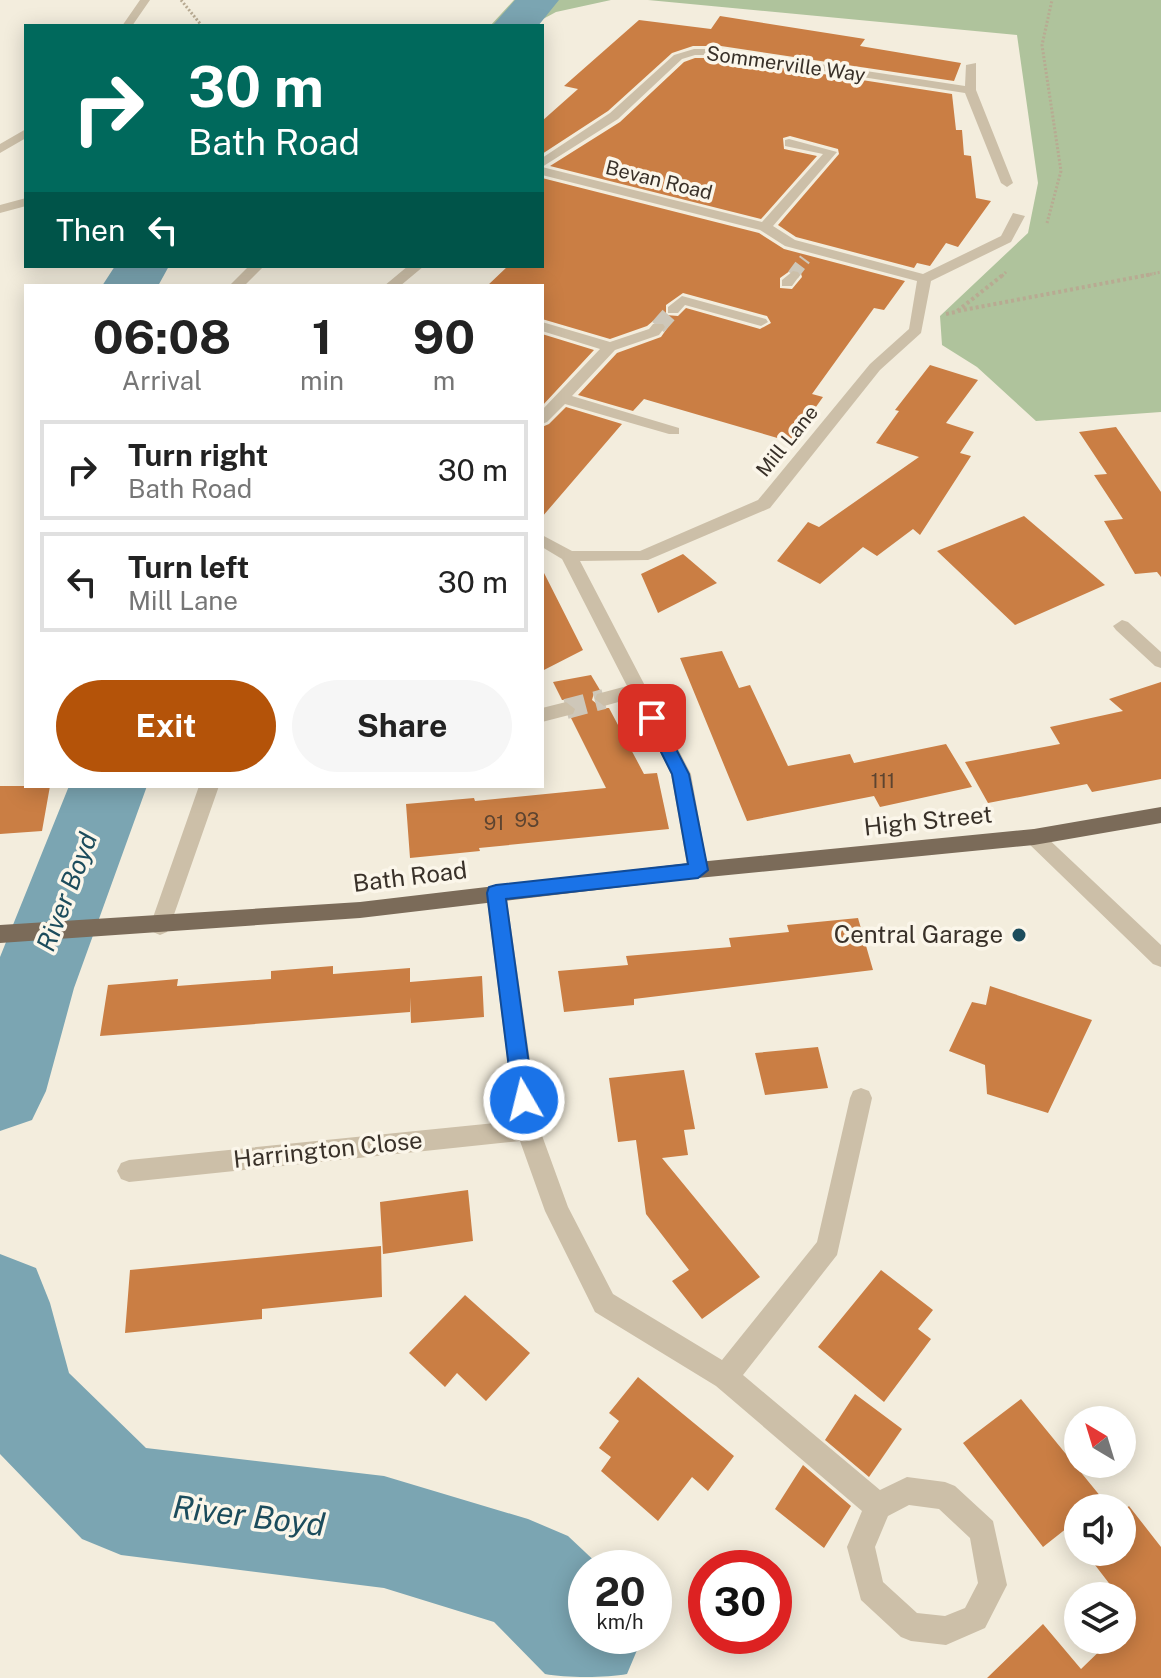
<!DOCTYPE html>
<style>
:root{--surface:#fff;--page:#f6f6f6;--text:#222;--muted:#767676;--line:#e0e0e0;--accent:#b45309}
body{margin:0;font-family:"Public Sans",sans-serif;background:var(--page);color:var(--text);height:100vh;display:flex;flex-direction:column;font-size:30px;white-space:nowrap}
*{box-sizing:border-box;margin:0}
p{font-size:26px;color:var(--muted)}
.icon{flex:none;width:44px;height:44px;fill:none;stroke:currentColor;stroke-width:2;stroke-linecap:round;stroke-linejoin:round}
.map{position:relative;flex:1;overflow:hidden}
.panel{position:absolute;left:24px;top:284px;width:520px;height:504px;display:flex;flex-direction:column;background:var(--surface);border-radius:0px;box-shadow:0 4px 20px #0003}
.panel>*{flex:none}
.top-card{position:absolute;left:24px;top:24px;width:520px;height:244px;border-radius:0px;box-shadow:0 4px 20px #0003;background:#00695c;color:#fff;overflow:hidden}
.needle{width:52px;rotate:322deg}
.tools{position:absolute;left:1064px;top:1406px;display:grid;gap:16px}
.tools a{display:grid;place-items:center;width:72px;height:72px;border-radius:50%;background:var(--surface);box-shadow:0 4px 20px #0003;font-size:40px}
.speed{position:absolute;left:568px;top:1550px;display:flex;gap:16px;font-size:40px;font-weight:700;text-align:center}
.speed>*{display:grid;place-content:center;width:104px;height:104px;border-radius:50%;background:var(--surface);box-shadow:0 4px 20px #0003;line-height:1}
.speed small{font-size:20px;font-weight:400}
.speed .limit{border:12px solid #d22;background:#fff;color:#111}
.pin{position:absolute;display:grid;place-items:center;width:68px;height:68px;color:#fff;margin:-34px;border-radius:16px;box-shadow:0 4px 12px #0006}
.me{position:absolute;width:88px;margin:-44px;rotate:352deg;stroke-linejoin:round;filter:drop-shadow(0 0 6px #0008)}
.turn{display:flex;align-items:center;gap:28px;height:168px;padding:0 32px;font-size:36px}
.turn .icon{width:104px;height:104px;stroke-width:2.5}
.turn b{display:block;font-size:56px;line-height:68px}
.then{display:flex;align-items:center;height:76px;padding:0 32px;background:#0003;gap:16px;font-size:30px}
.eta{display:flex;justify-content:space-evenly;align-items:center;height:136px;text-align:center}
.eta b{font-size:48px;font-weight:700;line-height:56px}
.action{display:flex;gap:16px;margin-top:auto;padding:16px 32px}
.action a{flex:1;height:92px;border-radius:48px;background:var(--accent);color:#fff;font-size:32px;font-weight:700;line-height:92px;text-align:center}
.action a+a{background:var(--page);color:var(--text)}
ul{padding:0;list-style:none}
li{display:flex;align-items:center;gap:24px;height:100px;margin:0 16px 12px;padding:0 16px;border:4px solid var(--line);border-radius:0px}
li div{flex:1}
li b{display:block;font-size:30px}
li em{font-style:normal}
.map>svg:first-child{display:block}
.green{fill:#afc39c}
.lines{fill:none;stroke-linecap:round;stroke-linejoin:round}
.river{fill:#7ba5b2;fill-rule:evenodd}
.building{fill:#ca7e44;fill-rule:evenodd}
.minor-tunnel-far2{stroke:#cec7b9;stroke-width:12;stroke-dasharray:12 6;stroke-linecap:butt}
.minor-tunnel-far1{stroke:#cec7b9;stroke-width:16;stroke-dasharray:16 8;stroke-linecap:butt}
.minor-tunnel{stroke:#cec7b9;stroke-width:20;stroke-dasharray:20 10;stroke-linecap:butt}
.path-far1{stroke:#b8aa92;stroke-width:3;stroke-dasharray:2 2;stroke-linecap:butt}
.path{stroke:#b8aa92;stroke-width:4;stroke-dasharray:3 3;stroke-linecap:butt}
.minor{fill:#ccbfa8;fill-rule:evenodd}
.major{fill:#7b6b59;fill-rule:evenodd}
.route{fill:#1a73e8;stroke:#114b97;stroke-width:2}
.poi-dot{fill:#1c4c5c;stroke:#fbf6ea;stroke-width:3}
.labels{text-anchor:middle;stroke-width:7;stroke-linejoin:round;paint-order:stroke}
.far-street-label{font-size:20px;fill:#393129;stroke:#fbf6ea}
.number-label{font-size:20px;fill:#5d4430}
.street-label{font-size:24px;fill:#393129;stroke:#fbf6ea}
.poi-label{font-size:24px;fill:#393129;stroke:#fbf6ea;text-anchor:end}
.water-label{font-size:26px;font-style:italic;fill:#1c4c5c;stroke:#fbf6ea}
.near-water-label{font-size:32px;font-style:italic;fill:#1c4c5c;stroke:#fbf6ea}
</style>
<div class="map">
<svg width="1161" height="1678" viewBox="0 0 1161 1678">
<rect width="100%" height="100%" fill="#f3eddd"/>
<path class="green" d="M514,0H611L556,12L530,26H490Z
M648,0H1161V412L1036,421L977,367L942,345L940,316L1028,233L1038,183L1017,35Z"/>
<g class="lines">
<path class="river" d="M515,0H559L538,26H492Z
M115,266H169L158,286H102Z
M69,786H147L74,988L46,1091L32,1120L0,1131V957Z
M0,1254L36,1268L50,1303L69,1373L146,1448L384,1476L528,1519L568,1536L602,1568H586V1636H643L627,1674C607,1678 565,1678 545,1674L494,1622L384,1588L121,1555L82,1539L0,1454Z"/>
</g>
<path class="building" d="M720,16L865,39L860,46L961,63L954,81L721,46H693L672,53L608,111L542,154V121L578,89L564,86L639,20L711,29Z
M695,58H721L952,94L956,130H962L964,155L971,156L976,198L991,201L958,247L946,243L930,266L917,263L914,268L796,237L778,225L839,154L838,149L790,136L783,138L784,149L817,156L761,219L550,166L620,122L684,62Z
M542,178L759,233L784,249L905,281L884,310L874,308L812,394L823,397L791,442L644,399L633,411L578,395L617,353L661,337L668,327L666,322L653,321L647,326L610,339L542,319V286H487L508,266H542ZM794,268L800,270L802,277L792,289L780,288V278ZM683,293L767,316L771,323L760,329L686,308L678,316L666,315V305Z
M542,334L594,350L542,406Z
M930,365L978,380L946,423L974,432L960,453L971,456L920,535L913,529L877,556L863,547L820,584L777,561L808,522L819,527L919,457L876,443L899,411L895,410Z
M566,407L622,424L542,517V427L549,424Z
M1116,427L1161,492V577L1157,572L1135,574L1104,521L1123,519L1094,475L1107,474L1079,432Z
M1024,516L1105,585L1015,625L937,551Z
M683,554L717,583L658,613L641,574Z
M542,569L583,650L542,671Z
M722,651L739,688L750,685L788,766L850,754L854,763L946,744L972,787L880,807L874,796L747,821L680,658Z
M591,675L600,690L594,693L592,700L602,708H609L644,774L657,773L669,829L479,848L480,851L410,858L406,804L474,798L475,801L606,788L571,718L576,715L578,708L568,700H562L553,682Z
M1161,682V779L1092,792L1087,784L988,803L965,762L1060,744L1050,727L1123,711L1109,699Z
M0,786H50L42,831L0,834Z
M858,918L873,970L634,999V1005L564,1012L558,971L628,965L626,956L731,947L729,938L789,932L787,925Z
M333,966V974L410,968V982L482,976L484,1017L411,1023L410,997V1012L100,1036L108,985L178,979L177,986L271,979V971Z
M990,986L1092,1020L1048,1113L987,1094L985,1065L949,1051L972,1002L986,1005Z
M818,1047L828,1088L765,1095L755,1053Z
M684,1070L695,1129L684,1130L688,1155L662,1158L760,1277L702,1319L672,1281L689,1270L646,1214L636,1140L618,1142L609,1078Z
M468,1190L473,1241L383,1254L380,1202Z
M381,1246L382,1297L262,1309V1319L125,1333L130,1270Z
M881,1270L933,1310L918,1329L931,1339L884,1402L818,1347Z
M465,1295L530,1353L486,1401L457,1373L445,1387L409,1353Z
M638,1377L734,1456L708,1491L692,1477L658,1521L601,1471L611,1457L599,1448L619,1421L609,1413Z
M855,1394L902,1429L869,1477L825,1440Z
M1021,1399L1110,1508H1078V1542L1067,1528L1043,1547L963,1443Z
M803,1465L851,1506L824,1548L775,1509Z
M1129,1506L1161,1547V1678H987L1043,1624L1081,1669L1111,1640H1122V1630L1135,1617L1085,1552H1122V1512Z"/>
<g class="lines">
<path class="minor-tunnel-far2" d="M793,275L805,259"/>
<path class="minor-tunnel-far1" d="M658,327L673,310"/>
<path class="minor-tunnel" d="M566,709L604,699"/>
<path class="path-far1" d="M181,0L202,26
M1047,223L1061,171L1042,45L1052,0
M1002,276L1006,272
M1142,276L1161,272"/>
<path class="path" d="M958,311L1153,274
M946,314L956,312L1004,274"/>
<path class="minor" d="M140,0H150L132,26H122Z
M694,49H721L965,86L966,65L976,63V90L1013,183L1007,187L1001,183L965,93L721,55H695L682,59L618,119L542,167V158L610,113L674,55Z
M26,129V138L0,153V144Z
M789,139L837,152L773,226L795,240L923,274L1001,236L1013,213L1025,216L1011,242L931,281L921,333L880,370L770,508L648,560L580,561L691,774L708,870L705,876H691L688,870L671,774L633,698L604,706L595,699L597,694L627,686L562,559L542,547V535L572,551H640L758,500L870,364L909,329L917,281L785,246L760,230L542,175V167L762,222L823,154L785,146V140Z
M26,198V206L0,213V205Z
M249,266H264L244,286H229Z
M408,266H424L400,286H384Z
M793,271L798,272L800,275L792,286H782V280Z
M682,296L766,319L768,322L761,326L685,305L678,313H668V307Z
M542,322L610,342L649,329L653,324H663L665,327L659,335L615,350L572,396L679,428V434H669L565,404L547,422L542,424V410L600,349L542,331Z
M1122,620L1128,622L1161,652V668L1155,666L1116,630L1113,626Z
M566,702L575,709L573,714L542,722V708Z
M199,786H219L170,926L167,932L160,935L153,932L150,926Z
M1034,829L1041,832L1161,945V967L1153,964L1027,842L1024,837L1027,832Z
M496,885L503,887L506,893L540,1130L568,1207L613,1294L722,1360L817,1242L850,1098L853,1091L861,1088L869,1091L872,1098L837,1255L743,1375L880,1490L907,1477L945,1482L955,1486L993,1521L1007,1585L985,1628L946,1645L911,1641L901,1637L861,1600L847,1547L862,1511L716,1386L595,1312L545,1211L520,1141L129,1182L121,1179L117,1171L121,1163L129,1160L515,1121L486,893L489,887ZM909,1505L939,1509L970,1538L978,1583L965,1608L945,1616L917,1613L883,1582L875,1547L888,1516Z"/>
<path class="major" d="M1161,807V823L1034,845L698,878L360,918L0,943V925L360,902L698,862L1034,829Z"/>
</g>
<path class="route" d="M652,712L658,714L689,774L708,870L698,878L506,899L534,1100L531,1107L524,1109L516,1107L513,1100L487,893L489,887L496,885L688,864L672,774L644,718Z"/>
<circle class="poi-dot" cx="1019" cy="935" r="8"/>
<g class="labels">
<g class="far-street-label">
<text transform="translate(786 64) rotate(8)" y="7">Sommerville Way</text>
<text transform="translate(659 180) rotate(14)" y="7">Bevan Road</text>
<text transform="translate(787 441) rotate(-51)" y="7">Mill Lane</text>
</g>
<g class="number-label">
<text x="883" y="788">111</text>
<text x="527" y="827">93</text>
<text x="494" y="830">91</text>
</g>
<g class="street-label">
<text transform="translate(928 821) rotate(-6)" y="8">High Street</text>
<text transform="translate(410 877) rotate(-7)" y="8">Bath Road</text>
<text transform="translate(328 1150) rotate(-6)" y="8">Harrington Close</text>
</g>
<g class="poi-label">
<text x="1003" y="943">Central Garage</text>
</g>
<g class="water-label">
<text transform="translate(67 892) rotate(-69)" y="9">River Boyd</text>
</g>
<g class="near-water-label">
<text transform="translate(249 1516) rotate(7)" y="11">River Boyd</text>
</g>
</g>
</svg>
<div class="tools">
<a><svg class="needle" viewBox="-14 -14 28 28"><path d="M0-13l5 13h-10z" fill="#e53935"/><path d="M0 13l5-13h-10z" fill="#767676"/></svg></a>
<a><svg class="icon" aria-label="sound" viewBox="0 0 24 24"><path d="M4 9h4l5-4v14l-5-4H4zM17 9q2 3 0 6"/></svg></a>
<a><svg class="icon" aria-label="layers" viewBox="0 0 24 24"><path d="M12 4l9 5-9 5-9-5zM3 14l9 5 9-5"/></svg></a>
</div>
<div class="speed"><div>20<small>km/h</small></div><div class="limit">30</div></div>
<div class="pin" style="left:652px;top:718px;background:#d93025"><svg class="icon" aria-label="arrive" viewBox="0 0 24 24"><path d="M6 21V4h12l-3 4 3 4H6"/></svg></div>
<svg class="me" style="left:524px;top:1100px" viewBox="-20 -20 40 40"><circle r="17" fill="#1a73e8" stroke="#fff" stroke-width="3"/><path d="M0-11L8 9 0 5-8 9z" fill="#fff"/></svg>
<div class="top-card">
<div class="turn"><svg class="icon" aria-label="right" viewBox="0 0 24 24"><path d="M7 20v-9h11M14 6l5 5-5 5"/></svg><div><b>30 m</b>Bath Road</div></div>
<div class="then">Then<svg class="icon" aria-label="left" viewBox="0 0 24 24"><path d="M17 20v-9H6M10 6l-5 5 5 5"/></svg></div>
</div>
<section class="panel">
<div class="eta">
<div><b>06:08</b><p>Arrival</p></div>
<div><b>1</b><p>min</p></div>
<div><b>90</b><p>m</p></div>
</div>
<ul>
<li><svg class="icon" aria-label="right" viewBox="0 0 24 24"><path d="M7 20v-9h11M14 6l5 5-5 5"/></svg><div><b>Turn right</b><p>Bath Road</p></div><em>30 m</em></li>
<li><svg class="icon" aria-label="left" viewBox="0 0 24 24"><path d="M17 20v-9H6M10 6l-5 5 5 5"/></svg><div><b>Turn left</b><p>Mill Lane</p></div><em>30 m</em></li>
</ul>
<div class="action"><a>Exit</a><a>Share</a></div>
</section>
</div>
